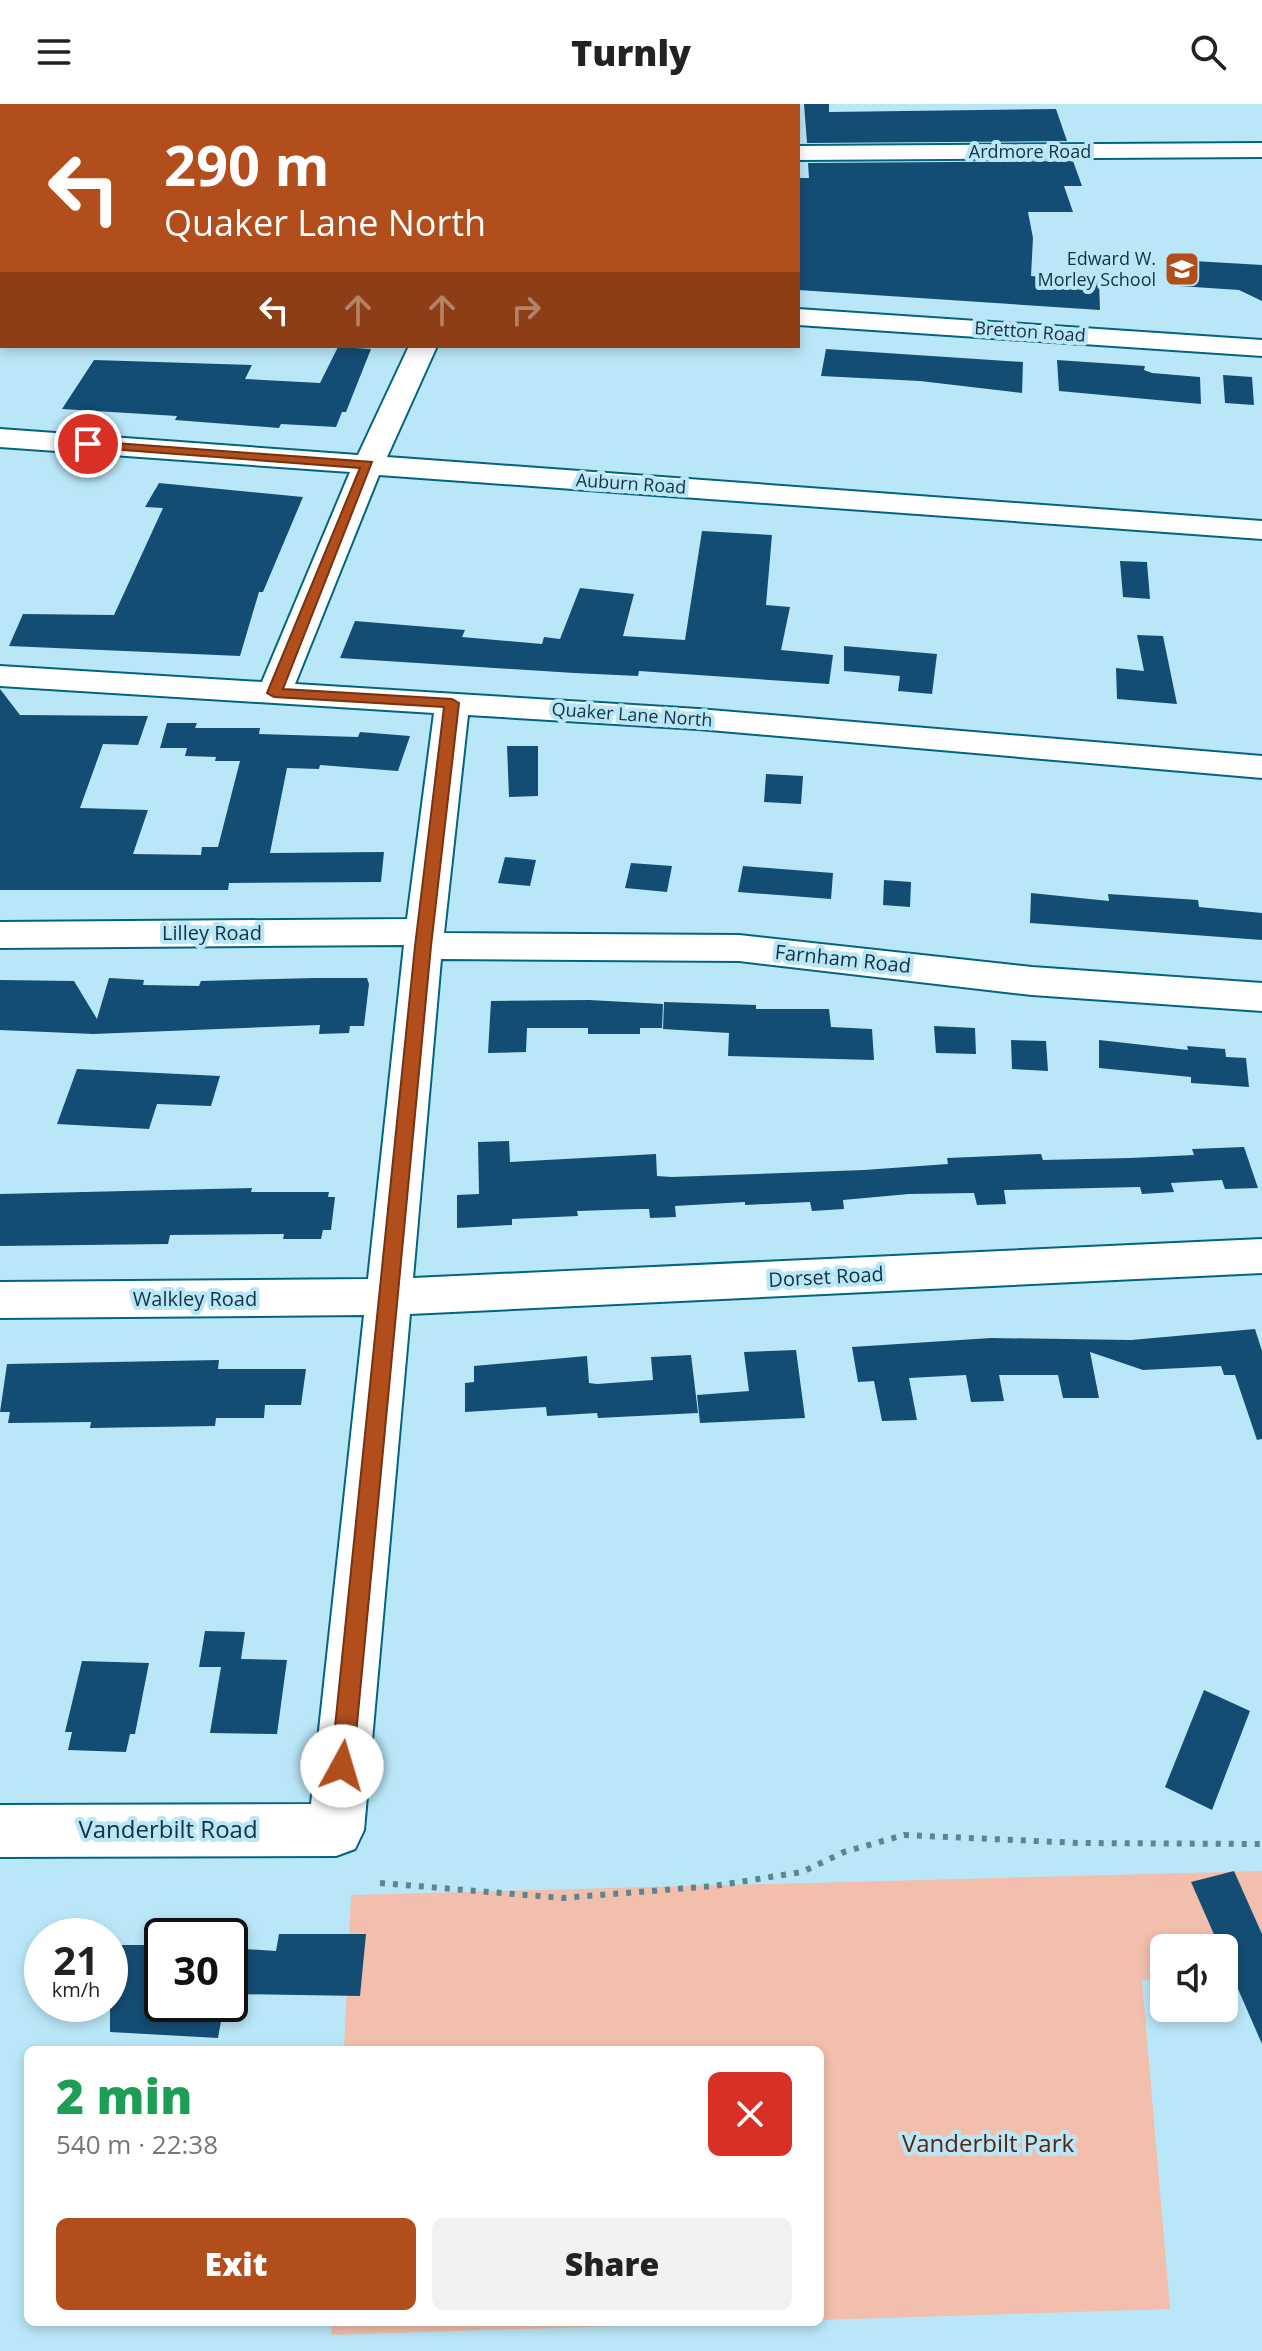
<!DOCTYPE html>
<meta charset="utf-8">
<style>
:root{--surface:#fff;--page:#f2f2f2;--text:#222;--muted:#767676;--accent:#b24e1c}
body{margin:0;font-family:"Open Sans",sans-serif;background:var(--page);color:var(--text);height:100vh;display:flex;flex-direction:column;font-size:30px;white-space:nowrap}
*{box-sizing:border-box;margin:0}
p{font-size:26px;color:var(--muted)}
.icon{flex:none;width:44px;height:44px;fill:none;stroke:currentColor;stroke-width:2;stroke-linecap:round;stroke-linejoin:round}
.map{position:relative;flex:1;overflow:hidden}
.drawer{position:absolute;left:24px;top:1942px;width:800px;height:280px;display:flex;flex-direction:column;background:var(--surface);border-radius:12px;box-shadow:0 4px 12px #0003}
.drawer>*{flex:none}
.guide{position:absolute;left:0px;top:0px;width:800px;height:244px;box-shadow:0 4px 12px #0003;background:#b24e1c;color:#fff;overflow:hidden}
.buttons{position:absolute;left:1150px;top:1830px;display:grid;gap:16px}
.buttons a{display:grid;place-items:center;width:88px;height:88px;border-radius:12px;background:var(--surface);box-shadow:0 4px 12px #0003;font-size:40px}
.speed{position:absolute;left:24px;top:1814px;display:flex;gap:16px;font-size:40px;font-weight:700;text-align:center}
.speed>*{display:grid;place-content:center;width:104px;height:104px;border-radius:50%;background:var(--surface);box-shadow:0 4px 12px #0003;line-height:1}
.speed small{font-size:20px;font-weight:400}
.speed .limit{border:4px solid #111;border-radius:12px;background:#fff;color:#111}
.pin{position:absolute;display:grid;place-items:center;width:68px;height:68px;color:#fff;margin:-34px;border:4px solid #fff;border-radius:50%;box-shadow:0 2px 8px #0007}
.me{position:absolute;width:88px;margin:-44px;rotate:6deg;stroke-linejoin:round;filter:drop-shadow(0 0 6px #0008)}
.turn{display:flex;align-items:center;gap:28px;height:168px;padding:0 32px;font-size:36px}
.turn .icon{width:104px;height:104px;stroke-width:2.5}
.turn b{display:block;font-size:56px;line-height:68px}
.lanes{display:flex;align-items:center;height:76px;padding:0 32px;background:#0003;justify-content:center;gap:40px;direction:ltr}
.lanes .off{opacity:.35}
.round{display:grid;place-items:center;flex:none;width:84px;height:84px;border-radius:12px;background:var(--page)}
.summary{display:flex;align-items:center;justify-content:space-between;height:136px;padding:0 32px}
h1{font-size:48px;font-weight:800;line-height:60px;color:#1e9e55}
.cta{display:flex;gap:16px;margin-top:auto;padding:16px 32px}
.cta a{flex:1;height:92px;border-radius:12px;background:var(--accent);color:#fff;font-size:32px;font-weight:800;line-height:92px;text-align:center}
.cta a+a{background:var(--page);color:var(--text)}
header{display:flex;justify-content:space-between;align-items:center;height:104px;padding:0 32px;background:var(--surface);font-size:36px;font-weight:800}
.map>svg:first-child{display:block}
.green{fill:#f1bfab}
.building{fill:#144d74}
.lines{fill:none;stroke-linecap:round;stroke-linejoin:round}
.minor-casing{stroke:#02657f;stroke-width:4}
.path{stroke:#5e8492;stroke-width:6;stroke-dasharray:5 8;stroke-linecap:butt}
.minor{fill:#fff;fill-rule:evenodd}
.route{fill:#b24e1c;stroke:#743312;stroke-width:2}
.labels{text-anchor:middle;stroke-width:8;stroke-linejoin:round;paint-order:stroke}
.far-street-label{font-size:18px;fill:#11323e;stroke:#bae7f8}
.far-poi-label{font-size:18px;fill:#11323e;stroke:#bae7f8;text-anchor:end}
.street-label{font-size:20px;fill:#11323e;stroke:#bae7f8}
.near-street-label{font-size:24px;fill:#11323e;stroke:#bae7f8}
.near-park-label{font-size:24px;fill:#55250f;stroke:#bae7f8}
</style>
<header><svg class="icon" aria-label="menu" viewBox="0 0 24 24"><path d="M4 6h16M4 12h16M4 18h16"/></svg>Turnly<svg class="icon" aria-label="search" viewBox="0 0 24 24"><circle cx="10" cy="10" r="6"/><path d="M15 15l6 6"/></svg></header>
<div class="map">
<svg width="1262" height="2247" viewBox="0 0 1262 2247">
<rect width="100%" height="100%" fill="#bae7f8"/>
<path class="green" d="M1262,1767V1869L1224,1871V1844H1164V1875L1142,1876L1170,2205L820,2216V1946H344L351,1791Z
M332,2218H744L331,2231Z"/>
<path class="building" d="M804,0H829V8L1056,5L1067,37L807,39Z
M1073,57L1082,82H1064L1073,108H1028L1033,134L1031,172L1099,177L1100,206L798,186V74H809L808,59Z
M1177,156L1262,161V197L1239,186L1179,182Z
M338,243L371,245L346,308H342L336,323L281,320L279,324L175,316L177,312L62,305L94,256L252,261L245,275L320,279Z
M826,245L1023,258L1022,289L920,277L821,272Z
M1057,256L1145,262L1144,266L1152,269L1200,273L1201,300L1059,287Z
M1223,271L1252,273L1254,301L1225,299Z
M159,379L303,393L263,488H259L240,552L9,542L23,510L114,511L163,404L145,403Z
M702,427L772,431L766,501L790,503L781,546L833,551L829,580L639,567L638,572L574,569L340,554L355,517L465,526L462,533L542,540L544,533L560,535L580,484L634,490L623,532L685,536Z
M1120,457L1147,458L1150,495L1123,493Z
M1137,531L1163,532L1177,600L1117,595L1116,564L1144,567Z
M844,542L937,550L932,590L898,587L900,572L844,567Z
M0,585L20,611L148,612L138,641L103,640L80,704L148,706L133,750L201,751L202,743H218L240,657H215L216,653L185,652L187,644H160L167,619H197L195,624H260L259,630L358,633L360,628L410,632L398,667L320,661L319,665L287,664L270,749L384,748L381,778L229,779L228,786H0Z
M507,642H538V692L509,693Z
M766,670L803,672L801,700L764,698Z
M505,753L536,756L530,782L498,779Z
M631,759L672,762L667,788L625,784Z
M743,762L833,769L831,795L738,788Z
M884,776L911,778L910,803L883,801Z
M1031,789L1109,797L1108,790L1198,796L1199,803L1262,809V836L1030,819Z
M109,874L144,876L143,881L199,882L201,877L315,874H367L369,880L364,922H350L349,929L319,930L320,921L93,930L0,926V876L74,877L97,915Z
M589,896L663,900L662,924H640V930H588V924H527L526,948L488,949L491,897Z
M664,898L756,901V905H829L831,923L872,925L874,956L728,952L729,929L663,925Z
M934,922L975,924L976,950L936,949Z
M1011,936L1046,937L1048,967L1012,965Z
M1099,936L1188,946L1187,942L1225,945L1226,953L1246,954L1249,983L1191,979V973L1099,964Z
M77,965L220,972L211,1002L157,1000L149,1025L57,1020Z
M509,1037L510,1058L656,1050L657,1072L672,1073L864,1066L948,1060L947,1054L1041,1050L1043,1056L1130,1054L1194,1051L1192,1045L1244,1043L1258,1084L1225,1085L1222,1076L1171,1079L1174,1088L1142,1090L1140,1083L1004,1086L1006,1100L977,1101L974,1089L909,1090L843,1096L844,1105L812,1107L810,1098L745,1101V1098L675,1102L676,1113L650,1114L649,1105H638L577,1107L578,1112L512,1115V1121L457,1124V1091L479,1090L478,1038Z
M252,1084L251,1088H329L328,1093H335L331,1126H323L321,1135H283L284,1130L170,1131L168,1140L0,1142V1090Z
M1255,1225L1262,1247V1335L1257,1336L1235,1271H1224L1221,1262L1143,1266L1090,1248L1099,1294H1063L1058,1271H999L1004,1297L971,1298L966,1271L909,1274L917,1316L882,1317L874,1277L858,1278L852,1243L991,1234L1131,1236Z
M796,1246L805,1314L700,1319L697,1291L749,1287L744,1248Z
M691,1251L698,1309L598,1314L597,1309L547,1312L546,1303L465,1308V1279L474,1278V1262L587,1252L589,1279L597,1280L653,1276L651,1253Z
M219,1256L218,1265H306L301,1301H265L264,1314H216L215,1322L90,1324L91,1318L8,1319L10,1308H0L7,1260Z
M205,1527L245,1528L241,1555L287,1556L277,1630L210,1629L221,1563H199Z
M82,1557L149,1559L135,1630H130L126,1648L68,1646L72,1628H65Z
M1204,1586L1250,1607L1212,1706L1165,1683Z
M1234,1767L1262,1830V1940L1224,1853V1844H1220L1191,1778Z
M279,1830H366L360,1892L230,1890V1844L276,1847Z
M110,1841H162V1900H224L218,1934L110,1928Z"/>
<g class="lines">
<defs>
<path id="minor" d="M515,0H539L514,2Z
M1262,39V53L798,56V42Z
M798,205L1262,236V252L798,221Z
M409,242H437L387,353L1262,417V435L379,371L295,580L698,605L1262,652V674L698,625L468,611L444,829L739,831L1032,863L1262,879V907L1032,891L739,857L441,855L413,1174L1262,1135V1169L410,1210L364,1726L355,1745L336,1752L0,1753V1701L311,1700L364,1211L0,1214V1178L368,1175L404,841L0,844V818L407,815L434,609L0,582V562L262,578L350,368L0,343V325L358,351Z"/>
</defs>
<use href="#minor" class="minor-casing"/>
<path class="path" d="M380,1779L562,1794L714,1782L802,1768L844,1748L904,1731L1080,1739L1262,1740"/>
<use href="#minor" class="minor"/>
</g>
<path class="route" d="M88,337L372,358L283,585L452,595L459,599L431,842L353,1662L350,1670L342,1673L334,1670L331,1662L415,842L444,603L274,593L267,589L360,364L84,343V338Z"/>
<defs>
<symbol id="school-square" viewBox="-11 -11 22 22"><rect x="-9" y="-9" width="18" height="18" rx="4" fill="#b24e1c" stroke="#bae7f8"/><path d="M0-5L7-2L0 1L-7-2ZM-4 1L0 2.5L4 1V4Q0 6-4 4Z" fill="#fff"/></symbol>
</defs>
<g fill-rule="evenodd">
<use href="#school-square" x="1162" y="145" width="40" height="40"/>
</g>
<g class="labels">
<g class="far-street-label">
<text x="1030" y="54">Ardmore Road</text>
<text transform="translate(1030 228) rotate(4)" y="6">Bretton Road</text>
<text transform="translate(631 380) rotate(4)" y="6">Auburn Road</text>
<text transform="translate(632 611) rotate(4)" y="6">Quaker Lane North</text>
</g>
<g class="far-poi-label">
<text x="1156" y="161">Edward W.<tspan x="1156" dy="21">Morley School</tspan></text>
</g>
<g class="street-label">
<text x="212" y="836">Lilley Road</text>
<text transform="translate(843 855) rotate(6)" y="7">Farnham Road</text>
<text transform="translate(826 1173) rotate(-3)" y="7">Dorset Road</text>
<text x="195" y="1202">Walkley Road</text>
</g>
<g class="near-street-label">
<text x="168" y="1734">Vanderbilt Road</text>
</g>
<g class="near-park-label">
<text x="988" y="2048">Vanderbilt Park</text>
</g>
</g>
</svg>
<div class="buttons">
<a><svg class="icon" aria-label="sound" viewBox="0 0 24 24"><path d="M4 9h4l5-4v14l-5-4H4zM17 9q2 3 0 6"/></svg></a>
</div>
<div class="speed"><div>21<small>km/h</small></div><div class="limit">30</div></div>
<div class="pin" style="left:88px;top:340px;background:#d93025"><svg class="icon" aria-label="arrive" viewBox="0 0 24 24"><path d="M6 21V4h12l-3 4 3 4H6"/></svg></div>
<svg class="me" style="left:342px;top:1662px" viewBox="-20 -20 40 40"><circle r="19" fill="#fff"/><path d="M0-13L10 11 0 6-10 11z" fill="#b24e1c"/></svg>
<div class="guide">
<div class="turn"><svg class="icon" aria-label="left" viewBox="0 0 24 24"><path d="M17 20v-9H6M10 6l-5 5 5 5"/></svg><div><b>290 m</b>Quaker Lane North</div></div>
<div class="lanes"><svg class="icon" aria-label="left" viewBox="0 0 24 24"><path d="M17 20v-9H6M10 6l-5 5 5 5"/></svg><svg class="icon off" aria-label="ahead" viewBox="0 0 24 24"><path d="M12 20V5M6 11l6-6 6 6"/></svg><svg class="icon off" aria-label="ahead" viewBox="0 0 24 24"><path d="M12 20V5M6 11l6-6 6 6"/></svg><svg class="icon off" aria-label="right" viewBox="0 0 24 24"><path d="M7 20v-9h11M14 6l5 5-5 5"/></svg></div>
</div>
<section class="drawer">
<div class="summary"><div><h1>2 min</h1><p>540 m · 22:38</p></div><a class="round" style="background:#d93025;color:#fff"><svg class="icon" aria-label="close" viewBox="0 0 24 24"><path d="M6 6l12 12M18 6L6 18"/></svg></a></div>
<div class="cta"><a>Exit</a><a>Share</a></div>
</section>
</div>
